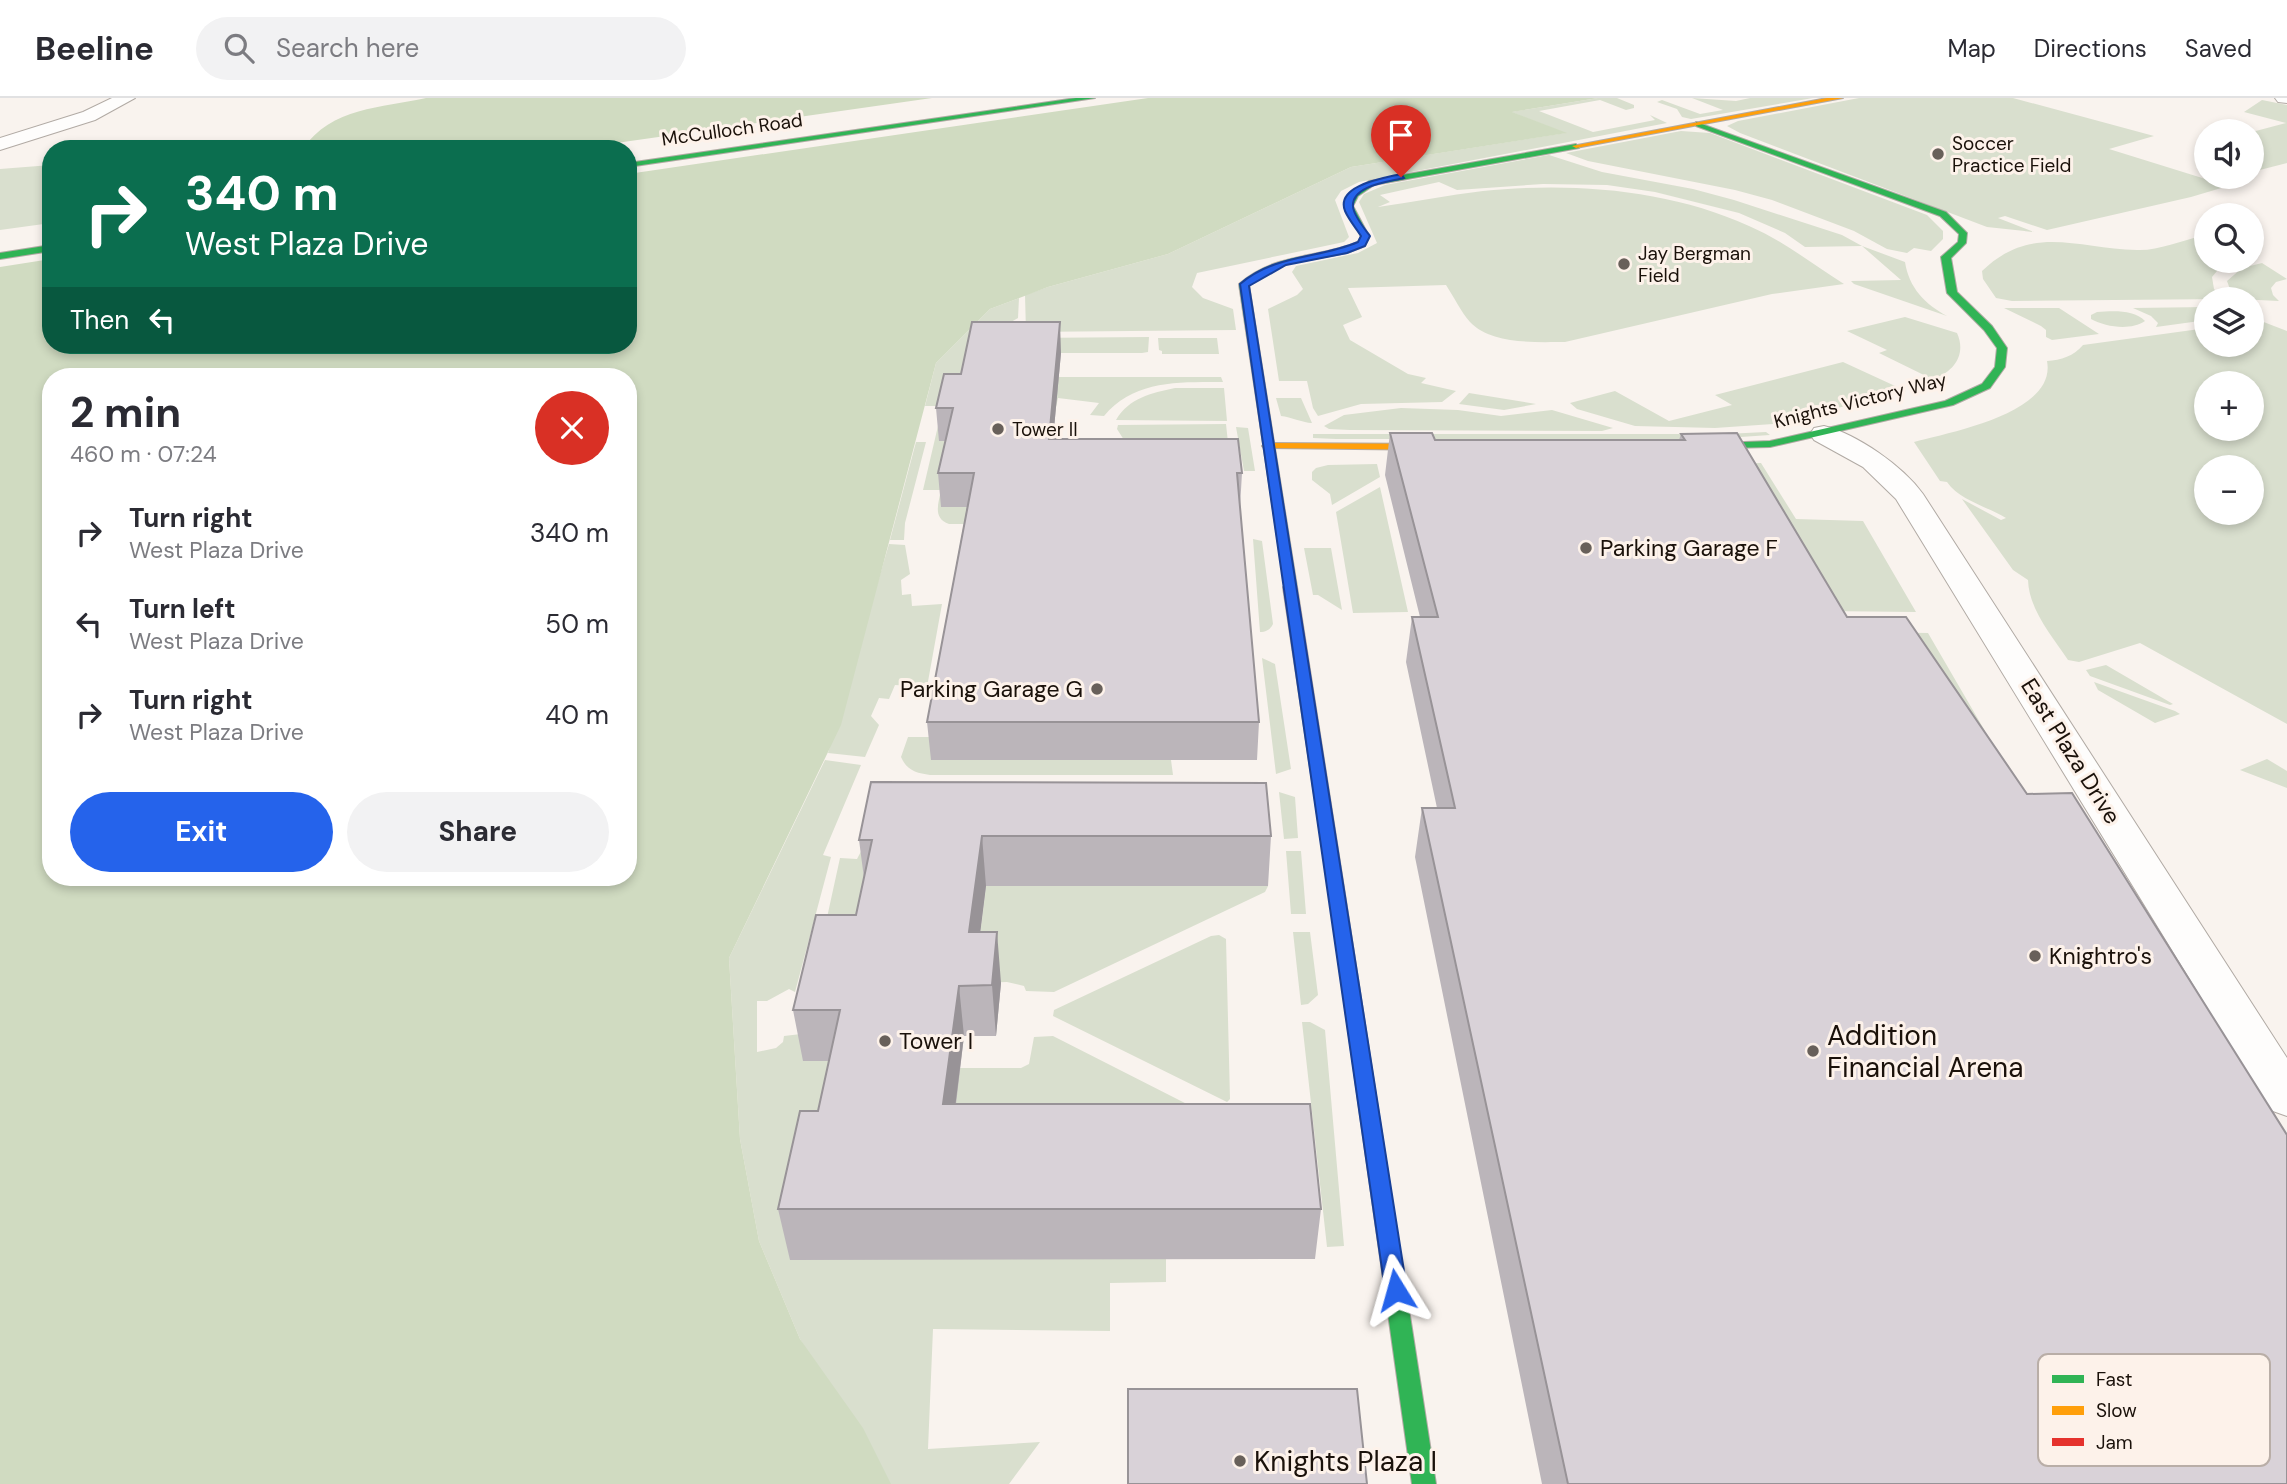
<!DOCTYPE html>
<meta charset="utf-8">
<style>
:root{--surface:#fff;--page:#f2f2f3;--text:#2b2b33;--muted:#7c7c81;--line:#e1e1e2;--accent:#2563eb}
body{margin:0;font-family:"DM Sans",sans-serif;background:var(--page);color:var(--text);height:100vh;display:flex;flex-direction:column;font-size:26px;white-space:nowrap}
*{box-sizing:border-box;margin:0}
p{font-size:23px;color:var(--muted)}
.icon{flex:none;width:38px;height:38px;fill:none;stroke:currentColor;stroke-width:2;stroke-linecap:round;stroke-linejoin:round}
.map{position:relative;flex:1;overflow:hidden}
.drawer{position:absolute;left:42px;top:270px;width:595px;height:518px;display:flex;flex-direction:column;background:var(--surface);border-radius:28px;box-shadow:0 4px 10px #0003}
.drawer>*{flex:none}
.banner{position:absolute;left:42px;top:42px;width:595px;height:214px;border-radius:28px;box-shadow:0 4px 10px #0003;background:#0b6e4f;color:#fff;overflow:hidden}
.tools{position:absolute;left:2194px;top:21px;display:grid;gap:14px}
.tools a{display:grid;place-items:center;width:70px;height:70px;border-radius:50%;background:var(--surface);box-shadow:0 4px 10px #0003;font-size:35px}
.pin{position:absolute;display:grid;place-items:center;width:60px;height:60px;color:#fff;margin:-72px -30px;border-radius:50% 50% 50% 0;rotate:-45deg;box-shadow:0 0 7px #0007}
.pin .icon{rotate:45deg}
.me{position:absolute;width:77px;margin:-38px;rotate:352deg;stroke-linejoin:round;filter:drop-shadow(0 0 5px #0008)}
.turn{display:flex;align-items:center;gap:24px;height:147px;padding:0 28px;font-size:32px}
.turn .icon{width:91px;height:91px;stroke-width:2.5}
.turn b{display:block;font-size:49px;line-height:60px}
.then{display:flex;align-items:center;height:66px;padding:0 28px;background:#0003;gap:14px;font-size:26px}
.round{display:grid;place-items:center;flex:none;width:74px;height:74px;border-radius:37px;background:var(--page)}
.summary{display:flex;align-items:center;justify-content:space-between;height:119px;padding:0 28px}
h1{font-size:42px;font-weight:700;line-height:52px}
.cta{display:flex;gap:14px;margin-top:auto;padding:14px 28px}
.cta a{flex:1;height:80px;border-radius:42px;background:var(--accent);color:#fff;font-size:28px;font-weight:700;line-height:80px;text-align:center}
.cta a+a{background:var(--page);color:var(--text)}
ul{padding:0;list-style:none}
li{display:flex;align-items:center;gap:21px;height:91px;padding:0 28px}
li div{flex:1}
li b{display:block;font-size:26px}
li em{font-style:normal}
header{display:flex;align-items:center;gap:42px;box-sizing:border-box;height:98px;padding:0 35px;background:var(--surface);border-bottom:2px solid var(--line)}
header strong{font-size:33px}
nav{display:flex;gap:38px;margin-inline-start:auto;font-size:24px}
.search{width:490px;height:63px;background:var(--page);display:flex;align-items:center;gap:18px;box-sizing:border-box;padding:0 24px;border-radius:38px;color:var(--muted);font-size:26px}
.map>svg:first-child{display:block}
.green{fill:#d9dfce;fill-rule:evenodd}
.forest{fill:#d0dbc1;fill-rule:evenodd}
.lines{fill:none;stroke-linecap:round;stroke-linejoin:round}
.street-casing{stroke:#b1aaa4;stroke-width:2}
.fast-casing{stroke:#b1aaa4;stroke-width:2}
.slow-casing{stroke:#b1aaa4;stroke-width:2}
.jam-casing{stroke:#b1aaa4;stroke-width:2}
.street{fill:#fefdfc;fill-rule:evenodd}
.fast{fill:#30b455;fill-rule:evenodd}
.slow{fill:#ff9f0a;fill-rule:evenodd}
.jam{fill:#e5322d;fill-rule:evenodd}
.wall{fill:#bbb5ba}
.shaded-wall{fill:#989397}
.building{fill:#d9d2d8;stroke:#989397;stroke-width:2}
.route{fill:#2563eb;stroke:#184099;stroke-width:2}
.poi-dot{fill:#68605a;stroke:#fdf2ea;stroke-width:2.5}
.labels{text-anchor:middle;stroke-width:6;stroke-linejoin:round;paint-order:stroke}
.far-street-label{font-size:19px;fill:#1a110a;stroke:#fdf2ea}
.far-poi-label{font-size:19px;fill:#1a110a;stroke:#fdf2ea;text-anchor:start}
.poi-label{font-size:23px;fill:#1a110a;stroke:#fdf2ea;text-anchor:start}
.street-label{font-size:23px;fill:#1a110a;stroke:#fdf2ea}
.near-poi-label{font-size:28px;fill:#1a110a;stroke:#fdf2ea;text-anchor:start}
.key{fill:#fdf2ea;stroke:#b9aea7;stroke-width:2}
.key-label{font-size:19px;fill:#1a110a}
</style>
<header>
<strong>Beeline</strong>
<div class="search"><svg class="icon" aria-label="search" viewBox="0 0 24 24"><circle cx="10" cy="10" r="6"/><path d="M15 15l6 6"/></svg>Search here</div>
<nav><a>Map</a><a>Directions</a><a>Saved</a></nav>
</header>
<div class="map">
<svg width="2287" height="1386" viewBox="0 0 2287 1386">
<rect width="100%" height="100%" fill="#f9f3ee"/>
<path class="green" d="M1598,0H1617L1634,7V10L1626,12L1600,2L1539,13L1593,34L1655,22L1650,17L1667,25L1359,84L1341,93L1335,102L1349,139L1344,144L1197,175L1192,189L1203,200L1233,211L1236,232L1026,234L1025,197L1048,189L1168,156L1351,69L1565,35L1511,14Z
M1692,0L1736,3L1750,0H1813L1691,21L1682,19L1677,11L1657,4L1662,2L1700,16L1723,12Z
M1859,0H2013L2154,38L2109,51L2228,88L2191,99L2047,132L2005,118L1998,120L2034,134L1987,129L1740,35L1727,28L1738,23Z
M2262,2L2287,7V65L2252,74V34L2286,25L2244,14Z
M1681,33L1710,35L1927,117L1943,133V141L1931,153L1914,150L1907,155L1887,151L1854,133L1772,102L1735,92L1588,63L1566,55Z
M1549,57L1602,74L1693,91L1734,102L1842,137L1862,148L1905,164C1909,190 1925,206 1947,218L1854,186L1851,183L1901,182L1862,148L1805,149L1785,135L1739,115L1655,94L1607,87L1543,86L1457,92L1439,84L1380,97L1390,104L1378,109C1413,104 1448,97 1483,93C1571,84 1668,91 1749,128C1784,143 1812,166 1844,186L1772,196L1565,244C1536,244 1492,247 1470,224C1461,214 1454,199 1446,187L1348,190L1362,219L1343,227L1350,242L1408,276L1426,280L1421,285L1456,293L1442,304L1361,306L1318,318L1313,310L1307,283H1279L1268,211L1297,197L1303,191L1292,174L1296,168L1358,155L1377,145L1359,104L1364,96L1385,87Z
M51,67V125L0,132V71Z
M2198,130L2207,131V163H2234L2222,167L2212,179L2214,191L2224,201L2012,203L1996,200L1983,181L1982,173C2032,125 2077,151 2137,152C2157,153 2181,143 2201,138Z
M2262,165L2287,181L2276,184L2271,190L2273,197L2279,203L2237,201L2231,194L2227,183L2242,170Z
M1019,200L1018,220L1011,224L942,308H925L936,265L990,211Z
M2207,209V222L2156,229L2158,225L2151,218L2133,210Z
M2004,210H2059L2099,236L2052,242L2046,239V232L2041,228Z
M2097,214C2112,213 2134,211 2145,223C2130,233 2106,229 2091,221V217Z
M1905,219L1957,235C1967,257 1953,275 1932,281L1879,255L1887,252L1847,233Z
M2261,223L2287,233V626L2140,545L2079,564L2068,562C2052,538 2029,512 2028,482L2013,472L1962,401L2001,422L2006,420C1986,408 1959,402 1947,384L1940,383L1914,344C1951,334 2057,315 2047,263C2061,262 2074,258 2083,247L2207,230V247H2252V224ZM2252,285V331H2207V285ZM2207,369H2252V415H2207Z
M1149,239L1148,254L1142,255H1023L1026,240Z
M1158,240H1217L1219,256H1162V253L1159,252Z
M1843,264L1906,293L1773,326L1715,330L1635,328L1577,311L1570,305L1615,293L1669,323L1732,307L1715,297Z
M1037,279H1221L1223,284C1179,284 1134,282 1104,318L1090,317L1099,305L1058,300L1055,314Z
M1175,290H1224L1227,323L1116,322C1129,300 1151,295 1175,290Z
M1469,295L1536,306L1504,312L1459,306Z
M1276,300H1301L1312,325C1307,326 1291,319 1281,318Z
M1401,310L1458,312L1501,318L1552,312L1613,330L1602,333L1350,332L1329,331L1324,328L1344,317Z
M1226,326L1230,363L1124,342L1117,331L1118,327Z
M938,328L965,343L1151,409L1153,426H949C933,420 938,407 941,392H923Z
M1236,329L1248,330L1255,373H1244Z
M1766,334L1770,337L1711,341H1336L1313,340V336H1725Z
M916,344H926L905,425L904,442H890Z
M1761,365L1796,421L1863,423L1916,514L1822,513L1736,366Z
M1377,366L1380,379L1332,407L1330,396L1312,382V374L1316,370L1328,367Z
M1380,389L1408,514L1353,515L1336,414Z
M1253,441L1262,443L1273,526C1270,532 1266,534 1260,534Z
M889,446L905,447L910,476L901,482L902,497L911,496L912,508L942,506L927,589L895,587L889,601L879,600L871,618L879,627L865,659L828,655Z
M1304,450H1331L1342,512L1318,497H1313Z
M1865,534L1928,535L1985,633L1952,632Z
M1262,560L1275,566L1291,671L1276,676Z
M2106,567L2173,606L2170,607L2090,578L2086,572Z
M2094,584L2175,613L2180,616L2155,625L2098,592Z
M908,639H935L932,662H1171L1173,677H930C917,675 907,673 901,659Z
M2267,661L2287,673V690L2240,672Z
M825,662L861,667L823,757L831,759L795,894L789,891L767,903H757V954L776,950L783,944L784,938L801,936L1166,1161V1184L1110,1185V1233L933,1231L928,1351L1040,1344L1009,1386H886L800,1241L759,1143L740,1041L729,860Z
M1279,694L1295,699L1298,740L1284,741Z
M867,742L880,792L809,902L840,760L857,761Z
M1286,753H1301L1306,816H1291Z
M986,788H1268L1265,794L1054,894L1026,893L1024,888L1007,884L974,885Z
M1293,834H1310L1318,897L1308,906L1301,907Z
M1211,838L1219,837L1226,841L1230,1001L1227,1004L1053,918L1054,912Z
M1302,924H1310L1325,932L1344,1148L1327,1149Z
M1053,938L1287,1057H947L960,970H1021L1029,966L1034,939Z"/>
<path class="forest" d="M426,0H932L574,51H303C331,9 382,10 426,0Z
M1148,0H1598L1512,14L1567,35L1351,69L1168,156L1048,189L990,211L936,265L841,627L729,860L740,1041L759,1143L800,1241L863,1330L891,1386H0V169L51,161V247H628V76ZM51,278H628V779H51Z"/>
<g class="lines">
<defs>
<path id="street" d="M112,0H135L95,22L0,52V40L83,14Z
M2275,0H2287V5L2278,4Z
M1824,328C1857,336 1903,368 1923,396L2287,960V1018L2270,1012L1896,401L1863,369L1814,342L1810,336L1814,330Z"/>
<path id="fast" d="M1076,0H1095L628,69V65Z
M1696,24L1946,114L1967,135L1966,145L1951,160L1957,194L1992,228L2007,250L2005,269L1990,290L1953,307L1770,349L1690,351L1688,349L1694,346L1770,343L1945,303L1982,286L1995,269L1997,250L1984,232L1947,195L1941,159L1958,144L1959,136L1940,118L1696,28Z
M1576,46L1579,50L1374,87L1358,98L1353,108L1369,138L1365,148L1347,155L1286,166L1249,187L1297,489L1290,493L1285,492L1239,186C1276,154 1317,161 1358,144L1361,138L1345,108L1351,95L1369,83Z
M51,147V153L0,161V155Z
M1336,784L1342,786L1344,790L1436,1386H1412L1328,790L1330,786Z"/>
<path id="slow" d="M1827,0H1843L1576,50L1572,48Z
M1268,345L1441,346L1447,349L1441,352L1264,350L1262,348Z"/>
<path id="jam" d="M1290,485L1297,489L1344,790L1342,794H1330L1328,790L1283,489Z"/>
</defs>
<use href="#street" class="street-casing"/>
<use href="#fast" class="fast-casing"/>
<use href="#slow" class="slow-casing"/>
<use href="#jam" class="jam-casing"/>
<use href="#street" class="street"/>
<use href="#fast" class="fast"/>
<use href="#slow" class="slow"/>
<use href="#jam" class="jam"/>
</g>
<path class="wall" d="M1061,255L1053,341L1242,375L1240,409L1259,624L1257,662H931L927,624L967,409H941L938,375L945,343H939L936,310Z
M1390,335L1435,342H1679L1681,336L2287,1386H1542L1415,759L1422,710H1437L1406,564L1412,519H1420L1385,377Z
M1266,685L1271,738L1268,788H986L980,834L1001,885L996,938H964L956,1006L1321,1111L1315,1161L790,1162L778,1111L818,1013L829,963H803L793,912L856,817L864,780L859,742Z"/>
<path class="shaded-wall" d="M1060,224L1061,255L1050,374L1049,341Z
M982,738L986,788L974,885L969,834Z
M997,834L1001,885L996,938L992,887Z
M959,888L964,938L949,1058L943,1006Z"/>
<path class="building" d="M972,224H1060L1049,341H1238L1242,375H1237L1259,624H927L974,375H938L953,310H936L944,276H961Z
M1390,335H1432L1435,342H1685L1681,336L1737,335L1847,519H1906L2027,696L2072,695L2287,1037V1386H1568L1422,710H1455L1412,519H1438Z
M871,684L1266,685L1271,738H982L969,834H997L992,887L959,888L943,1006H1310L1321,1111H778L800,1013H818L840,912H793L816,817H856L872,742H859Z
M1128,1291H1357L1367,1386H1128Z"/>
<path class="route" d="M1401,76L1404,80C1389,84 1351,87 1353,109C1354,118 1364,130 1370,138L1365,148L1347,155L1286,167L1249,188L1407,1192L1404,1199L1396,1202L1388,1199L1385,1192L1240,186C1275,156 1318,161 1358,144L1361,138C1356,130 1349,122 1345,113C1335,87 1385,80 1401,76Z"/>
<g class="poi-dot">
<circle cx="1938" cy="56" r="7"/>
<circle cx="1624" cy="166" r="7"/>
<circle cx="998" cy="331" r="7"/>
<circle cx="1586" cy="450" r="7"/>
<circle cx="1097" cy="591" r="7"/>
<circle cx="2035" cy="858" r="7"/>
<circle cx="885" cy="943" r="7"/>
<circle cx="1813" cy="953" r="7"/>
<circle cx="1240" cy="1363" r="7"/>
</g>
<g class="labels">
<g class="far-street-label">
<text transform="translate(732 31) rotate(-8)" y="7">McCulloch Road</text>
<text transform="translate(1860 302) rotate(-14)" y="7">Knights Victory Way</text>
</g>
<g class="far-poi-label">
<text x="1952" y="52">Soccer<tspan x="1952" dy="22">Practice Field</tspan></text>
<text x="1638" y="162">Jay Bergman<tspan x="1638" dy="22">Field</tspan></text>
<text x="1012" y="338">Tower II</text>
</g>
<g class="poi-label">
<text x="1600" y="458">Parking Garage F</text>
<text x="1083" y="599" text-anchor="end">Parking Garage G</text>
<text x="2049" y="866">Knightro's</text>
<text x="899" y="951">Tower I</text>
</g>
<g class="street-label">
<text transform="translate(2071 653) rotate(58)" y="8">East Plaza Drive</text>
</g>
<g class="near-poi-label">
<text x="1827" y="947">Addition<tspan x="1827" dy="32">Financial Arena</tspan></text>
<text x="1254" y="1373">Knights Plaza I</text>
</g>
</g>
<rect x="2038" y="1256" width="232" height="112" rx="10" class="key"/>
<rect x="2052" y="1277" width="32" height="8" fill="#30b455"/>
<rect x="2052" y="1308" width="32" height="9" fill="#ff9f0a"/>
<rect x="2052" y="1340" width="32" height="8" fill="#e5322d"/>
<g class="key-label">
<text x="2096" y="1288">Fast</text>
<text x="2096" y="1319">Slow</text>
<text x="2096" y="1351">Jam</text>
</g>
</svg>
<div class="tools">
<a><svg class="icon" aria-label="sound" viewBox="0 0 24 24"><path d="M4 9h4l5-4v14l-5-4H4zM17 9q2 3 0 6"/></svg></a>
<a><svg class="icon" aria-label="search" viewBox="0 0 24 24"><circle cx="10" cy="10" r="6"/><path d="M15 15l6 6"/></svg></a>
<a><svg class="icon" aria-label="layers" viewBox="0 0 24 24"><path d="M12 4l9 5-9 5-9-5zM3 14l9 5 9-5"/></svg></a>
<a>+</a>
<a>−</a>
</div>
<div class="pin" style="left:1401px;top:79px;background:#d93025"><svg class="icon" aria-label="arrive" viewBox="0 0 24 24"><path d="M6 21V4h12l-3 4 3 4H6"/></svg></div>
<svg class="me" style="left:1396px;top:1192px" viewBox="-20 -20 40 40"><path d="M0-17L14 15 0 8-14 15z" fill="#2563eb" stroke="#fff" stroke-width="4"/></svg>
<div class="banner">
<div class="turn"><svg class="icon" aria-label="right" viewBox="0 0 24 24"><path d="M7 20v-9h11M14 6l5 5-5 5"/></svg><div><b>340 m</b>West Plaza Drive</div></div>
<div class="then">Then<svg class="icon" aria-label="left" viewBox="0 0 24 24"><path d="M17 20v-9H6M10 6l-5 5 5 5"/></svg></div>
</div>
<section class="drawer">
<div class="summary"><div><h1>2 min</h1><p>460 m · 07:24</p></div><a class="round" style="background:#d93025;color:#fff"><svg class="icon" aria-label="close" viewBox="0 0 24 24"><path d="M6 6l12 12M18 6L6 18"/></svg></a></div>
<ul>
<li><svg class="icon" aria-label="right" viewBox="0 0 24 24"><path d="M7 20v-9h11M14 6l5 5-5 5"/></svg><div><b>Turn right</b><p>West Plaza Drive</p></div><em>340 m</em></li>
<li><svg class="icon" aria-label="left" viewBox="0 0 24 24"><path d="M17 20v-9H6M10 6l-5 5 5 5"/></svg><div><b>Turn left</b><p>West Plaza Drive</p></div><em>50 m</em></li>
<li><svg class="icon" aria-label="right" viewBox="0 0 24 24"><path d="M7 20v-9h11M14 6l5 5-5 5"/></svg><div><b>Turn right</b><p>West Plaza Drive</p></div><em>40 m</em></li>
</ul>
<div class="cta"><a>Exit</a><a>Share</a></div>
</section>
</div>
